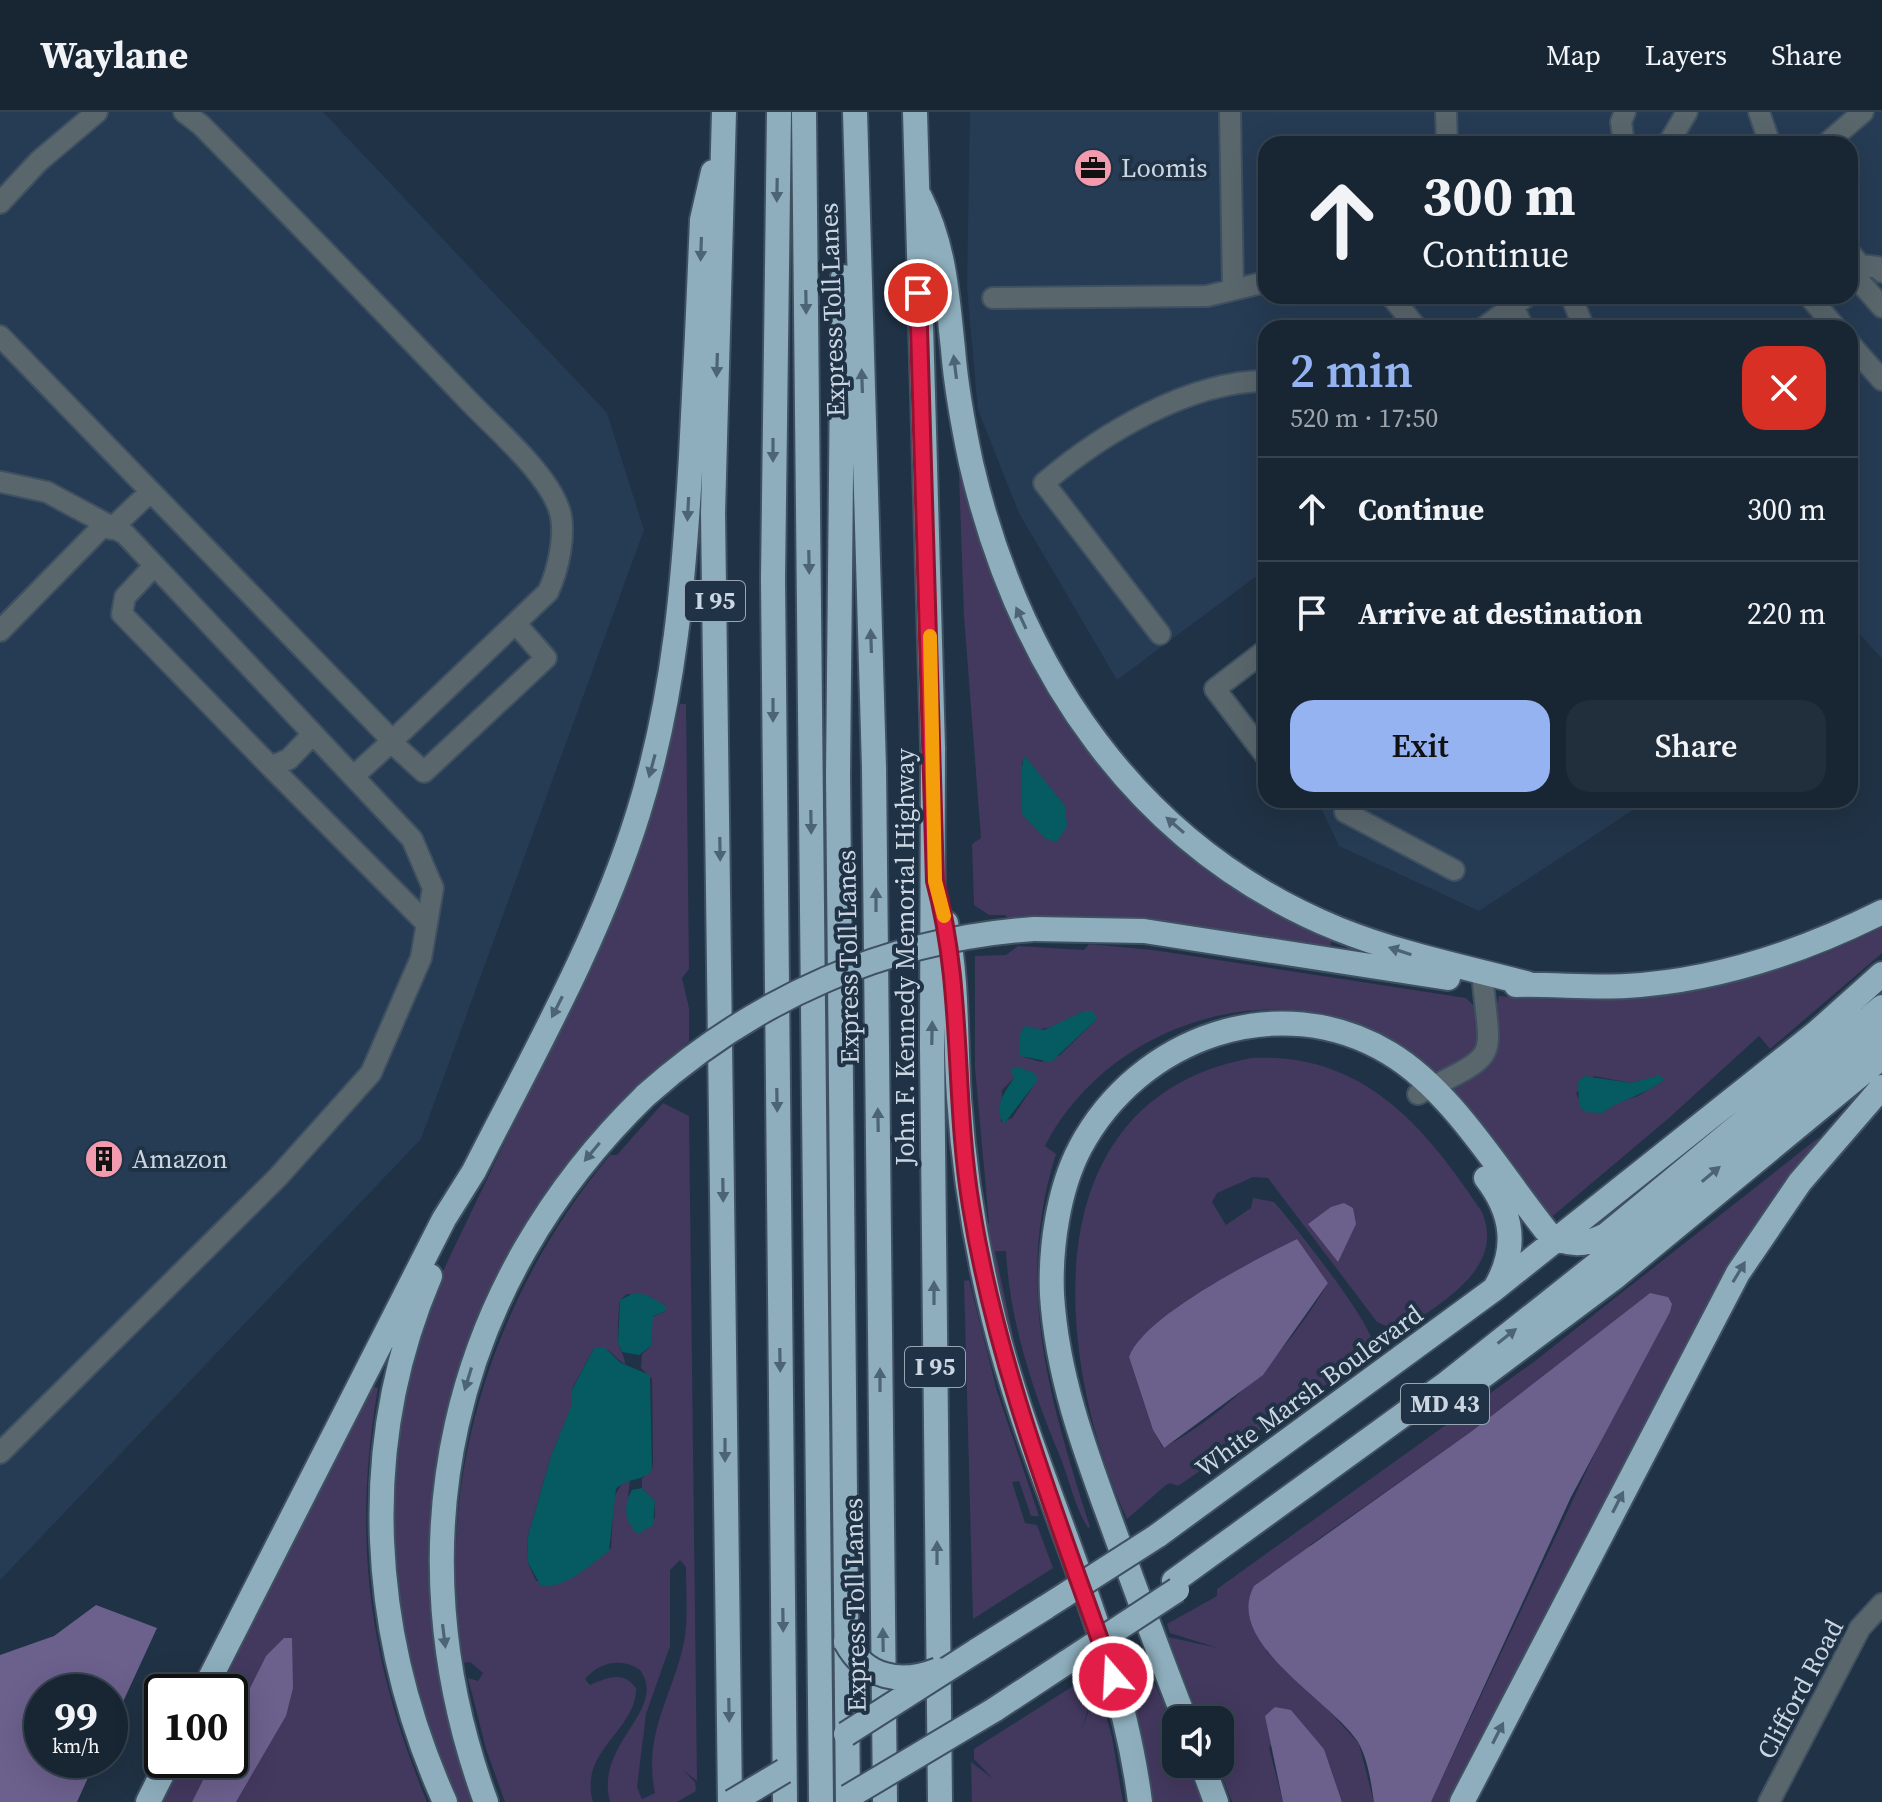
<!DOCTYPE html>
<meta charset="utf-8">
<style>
:root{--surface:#182634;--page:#212e3c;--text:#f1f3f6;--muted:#9fa5ac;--line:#36434f;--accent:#95b2f1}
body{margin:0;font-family:"Source Serif 4",serif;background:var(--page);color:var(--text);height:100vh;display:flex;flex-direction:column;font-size:30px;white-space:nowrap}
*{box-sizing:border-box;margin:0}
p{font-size:26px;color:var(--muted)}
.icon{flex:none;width:44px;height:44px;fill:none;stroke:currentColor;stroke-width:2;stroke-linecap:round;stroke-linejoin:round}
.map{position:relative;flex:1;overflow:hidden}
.drawer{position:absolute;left:1258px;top:208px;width:600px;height:488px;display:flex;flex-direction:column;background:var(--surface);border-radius:24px;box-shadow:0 8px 32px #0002,0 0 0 2px var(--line)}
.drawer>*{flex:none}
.hud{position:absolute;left:1258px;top:24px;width:600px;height:168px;border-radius:24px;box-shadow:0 8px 32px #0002,0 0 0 2px var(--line);background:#182634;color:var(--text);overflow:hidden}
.tools{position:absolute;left:1162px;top:1594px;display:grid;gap:16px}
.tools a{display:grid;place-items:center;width:72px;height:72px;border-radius:16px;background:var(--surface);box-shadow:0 8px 32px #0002,0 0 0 2px var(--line);font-size:40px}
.speed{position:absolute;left:24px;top:1562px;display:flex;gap:16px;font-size:40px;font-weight:700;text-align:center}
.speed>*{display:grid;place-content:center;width:104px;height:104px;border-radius:50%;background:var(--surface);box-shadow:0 8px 32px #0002,0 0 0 2px var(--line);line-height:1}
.speed small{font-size:20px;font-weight:400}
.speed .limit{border:4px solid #111;border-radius:12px;background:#fff;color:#111}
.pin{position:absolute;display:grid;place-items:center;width:68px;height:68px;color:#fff;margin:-34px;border:4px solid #fff;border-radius:50%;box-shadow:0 2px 8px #0007}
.me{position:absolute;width:88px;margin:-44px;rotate:341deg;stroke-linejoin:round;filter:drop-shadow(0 0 6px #0008)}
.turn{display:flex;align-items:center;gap:28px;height:168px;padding:0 32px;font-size:36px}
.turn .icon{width:104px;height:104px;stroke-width:2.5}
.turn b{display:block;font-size:56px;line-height:68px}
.round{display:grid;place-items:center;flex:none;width:84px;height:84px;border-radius:24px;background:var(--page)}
.overview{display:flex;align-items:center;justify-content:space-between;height:136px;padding:0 32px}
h1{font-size:48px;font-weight:600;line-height:60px;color:var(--accent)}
.cta{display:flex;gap:16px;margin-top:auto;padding:16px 32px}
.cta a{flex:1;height:92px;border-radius:24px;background:var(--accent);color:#111;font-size:32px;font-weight:600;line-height:92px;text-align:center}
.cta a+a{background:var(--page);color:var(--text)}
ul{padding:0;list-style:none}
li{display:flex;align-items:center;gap:24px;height:104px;padding:0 32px;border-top:2px solid var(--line)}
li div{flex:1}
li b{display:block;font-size:30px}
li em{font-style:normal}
header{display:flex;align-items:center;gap:48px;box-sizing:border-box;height:112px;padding:0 40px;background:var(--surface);border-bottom:2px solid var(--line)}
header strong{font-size:38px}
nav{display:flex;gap:44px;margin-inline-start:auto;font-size:28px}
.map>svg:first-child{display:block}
.built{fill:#263c54;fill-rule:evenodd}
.green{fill:#43385e;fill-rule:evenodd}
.forest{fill:#6c608d}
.water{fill:#065a61}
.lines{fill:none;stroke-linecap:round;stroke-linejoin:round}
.minor-casing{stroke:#3f5061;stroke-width:24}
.highway-casing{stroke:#3f5061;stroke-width:28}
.minor{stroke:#59666c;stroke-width:20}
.highway{stroke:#8eaebd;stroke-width:24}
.highway-bridge-casing{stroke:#3f5061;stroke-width:28;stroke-linecap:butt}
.highway-bridge{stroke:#8eaebd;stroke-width:24}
.oneway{fill:#4c6475}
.route-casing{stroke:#92132f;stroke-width:20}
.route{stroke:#e11d48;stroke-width:14}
.slow{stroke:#f59e0b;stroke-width:14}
.labels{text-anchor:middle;stroke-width:8;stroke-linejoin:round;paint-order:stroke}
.shield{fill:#203245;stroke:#98a5b3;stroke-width:2}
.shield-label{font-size:24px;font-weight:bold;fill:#cbd6e2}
.poi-label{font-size:26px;fill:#cbd6e2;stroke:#203245;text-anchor:start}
.street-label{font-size:26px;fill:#cbd6e2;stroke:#203245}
</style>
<header>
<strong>Waylane</strong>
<nav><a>Map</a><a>Layers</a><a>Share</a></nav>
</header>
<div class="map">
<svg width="1882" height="1690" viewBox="0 0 1882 1690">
<rect width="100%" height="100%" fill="#203245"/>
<path class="built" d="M0,0H323L607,301L644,418L421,1027L0,1468Z
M970,0H1882V547L1850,511V216H1266V457L1117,568L1019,401L978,298L967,176ZM1266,32H1850V184H1266Z
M1317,688H1648L1479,799L1339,734Z"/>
<path class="green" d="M959,362H964L992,461L1021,528L1049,579L1110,662L1333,825L1329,839C1223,822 1117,799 1010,808L1005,803H989L974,793L972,732L981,726L964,504ZM1022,649L1058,685L1043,724L1022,693Z
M680,592H686L689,857L682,866L689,896V930C682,934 682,937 677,942C666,956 646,963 635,977C622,993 603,1012 588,1030C423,1223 393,1455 476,1690H456L424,1614L394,1476L391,1369L408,1265L430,1188L451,1142L622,787L659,678Z
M1882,815V841L1770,937L1759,924L1669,1006L1548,1108L1450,980L1479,960L1499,884C1632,896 1762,877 1882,815ZM1594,964L1631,971L1660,964V971L1638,984L1585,1000L1576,981Z
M1089,832L1153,838L1466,886L1478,898V936L1453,957L1434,959C1419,955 1407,940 1395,931C1377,920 1354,910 1333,905C1223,876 1096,933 1045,1034L1056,1042C1014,1175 1050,1288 1090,1415L1088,1416C1075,1395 1070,1370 1061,1347C1034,1283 1009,1208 1006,1139H995L1021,1261L983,1112L989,1111L975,956V844L1006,843L1018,834L1084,838ZM1084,899L1097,907L1060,943L1041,950L1024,945L1035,918L1053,915ZM1014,966L1032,976L1012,1006L1001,1010L1002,978Z
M1251,946C1363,940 1425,1014 1482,1100C1506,1158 1439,1191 1400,1220L1377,1210L1268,1066L1253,1065L1217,1081L1212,1090L1226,1113L1251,1096L1253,1086L1274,1090C1294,1113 1372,1210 1374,1235L1323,1275L1178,1374L1170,1371L1166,1373L1127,1407C1057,1254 1025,989 1251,946ZM1297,1127L1328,1171C1287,1240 1234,1297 1163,1336L1153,1318L1129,1245C1142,1205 1257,1147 1297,1127Z
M663,991L689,1004L697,1669L683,1658L695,1670L696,1679L677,1690H610C594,1631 669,1598 640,1558C622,1545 599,1550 585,1567L590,1573C607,1566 623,1558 636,1576C637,1619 578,1638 593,1690H505L486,1637L468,1566L478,1569L483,1561L470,1550L464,1551C432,1370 494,1182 610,1043H617ZM627,1182L651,1185L666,1199L652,1205L651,1234L642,1242L641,1256L652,1267L653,1351L652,1359L642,1366V1376L655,1389V1407L628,1384L630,1368L623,1370L614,1385L611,1436L571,1465L536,1469L527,1449L528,1424L551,1344L572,1293V1277L594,1236L608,1238L625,1253C625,1242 619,1239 618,1228C618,1216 618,1201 620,1188ZM680,1448L686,1455C686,1477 688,1504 685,1524C676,1580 642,1618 655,1681L642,1687L637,1675L646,1602L670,1534V1458Z
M1818,1026L1820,1029L1452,1690H1431L1609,1311L1650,1181L1472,1319L1310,1433L1266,1539L1327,1596L1359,1632L1374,1690H1342L1324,1637L1291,1598L1269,1636L1283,1690H1232L1217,1652L1220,1608H1200L1168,1525L1218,1536L1170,1521L1167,1512L1217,1484V1477L1535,1249Z
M969,1168L997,1279L1039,1404H1031L1019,1369L1012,1370L1025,1411L1037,1413L1053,1456L973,1507L964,1169Z
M369,1273L378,1276C352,1427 369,1549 427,1690H236L286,1604L266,1544L230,1616V1580H213Z
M1136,1533L1176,1617V1652H1191L1206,1690H1150L1129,1580L1148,1574L1131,1536Z
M1092,1562L1096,1572L1082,1616L1098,1575L1112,1625L1123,1690H972L971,1650L992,1666L974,1647V1637Z
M179,1648H213L192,1690H158Z"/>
<path class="forest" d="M1344,1091L1353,1096L1356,1112L1338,1150L1308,1112L1331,1095Z
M1297,1127L1328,1171L1263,1263L1164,1336L1153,1318L1129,1245C1142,1205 1258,1146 1297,1127Z
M1650,1181L1668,1185L1672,1192L1670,1200L1571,1385L1431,1690H1374C1371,1671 1368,1647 1358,1630C1330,1587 1223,1531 1254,1474L1472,1319Z
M96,1493L157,1516L110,1618V1580H42V1648H96L77,1690H0V1543L54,1524Z
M284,1526H292L293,1576L286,1604L236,1690H192L213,1648H230V1616L266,1544Z
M1275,1595L1291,1598L1324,1637L1342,1690H1283L1265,1604Z"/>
<path class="water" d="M1025,644L1065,694L1067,714L1057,730L1046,727L1022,702C1022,688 1019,654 1025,644Z
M1084,899H1093L1097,907L1051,950L1020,944L1019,923L1025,914L1044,918Z
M1019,955L1036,962L1037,969L1004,1012C993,995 1004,981 1014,966L1010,957Z
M1660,963L1664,968C1645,983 1621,987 1602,1001L1585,1000L1579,994L1578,970L1584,964L1631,971Z
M634,1181L647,1183L666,1194V1199L653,1204L651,1234L639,1243L622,1240L618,1231L620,1188Z
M604,1235L621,1251L650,1263L652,1359C642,1369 627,1366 616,1377L609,1439C590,1453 565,1477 541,1474L527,1449L528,1424L551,1344L572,1292V1278L594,1236Z
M642,1376L655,1389L653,1413L638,1422C624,1410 623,1394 632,1378Z"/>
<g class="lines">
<defs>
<path id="minor" d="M184,0L201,13C290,103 378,194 465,285C493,315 546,359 559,397C567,420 558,459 548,480L391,630L424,660L546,546L516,512
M1230,0L1233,176
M1446,0L1447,32
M1759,0L1770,32
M1624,32L1621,10L1625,0
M1668,32L1687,0
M1826,32L1863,0
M0,91L39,49L97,0
M1850,141L1860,153L1877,155L1882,160
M1860,153L1859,169L1882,195
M1391,184L1417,216
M1571,184L1584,216
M1809,184L1836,216
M993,186L1207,184L1266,170
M1514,195L1523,216
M1483,216L1527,184
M0,224L384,620L391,630L354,664
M1850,232L1882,268
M111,417L149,381
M154,454L125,485L122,502L271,655L289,647L313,622
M0,519L105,412
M1160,522L1044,371C1101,322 1189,269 1266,269
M1266,538L1215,577L1266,644
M271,655L427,812
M1361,688L1345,700L1454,758
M1418,982C1504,938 1490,953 1482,860
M0,1341L278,1065L371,961L421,846L433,776L412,727L125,422L47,380L1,370
M1769,1690L1860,1516L1882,1492"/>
<path id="highway" d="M724,0L713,401L730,1690
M779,0L773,467L785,1690
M804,0L821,1690
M855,0L874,656L885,1690
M915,0L933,636L932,935L940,1690
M920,85C945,135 947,182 953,237C956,275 963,313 971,351C1019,557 1136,734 1338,817C1400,842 1465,855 1529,872
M843,165L838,664L848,1690
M946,811C958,869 955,927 959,986C964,1061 976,1135 994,1208C1034,1371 1119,1523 1140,1690
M1034,817L1144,819L1448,866
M1516,873C1553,872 1590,876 1626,874C1716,869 1802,840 1882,800
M1486,1066C1513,1101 1518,1137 1495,1176
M430,1164C357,1335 370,1523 445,1690
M1443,1294L1614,1166L1882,945
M1157,1424L1493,1178L1816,921L1882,862
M1174,1469L1447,1271L1703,1068L1882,918
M976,1539L1046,1495
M203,1580L444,1107L474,1059C533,943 599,827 638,702C675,584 684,466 691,344C695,265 699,187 702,108L713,60
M994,1598L1067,1550
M1185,1608C1159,1542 1135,1476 1111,1410C1084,1336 1057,1263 1052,1183C1050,1137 1058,1078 1080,1036C1139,925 1279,875 1389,941C1453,979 1501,1063 1548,1121C1567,1135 1585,1134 1606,1123L1882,895
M1202,1652L1216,1690
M148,1690L169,1648
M486,1690C392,1434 449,1174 646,983
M1462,1690L1738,1161L1800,1070L1882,975"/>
</defs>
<use href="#minor" class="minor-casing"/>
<use href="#highway" class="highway-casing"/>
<use href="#minor" class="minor"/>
<use href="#highway" class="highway"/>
<defs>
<path id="highway-bridge" d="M646,983C755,886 888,827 1034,817
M1046,1495L1157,1424
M846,1530C865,1566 901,1573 938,1558
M1067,1550L1177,1478
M846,1622L976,1539
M848,1685L994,1598
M732,1690L784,1659"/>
</defs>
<use href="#highway-bridge" class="highway-bridge-casing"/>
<use href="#highway-bridge" class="highway-bridge"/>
</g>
<defs><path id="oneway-solid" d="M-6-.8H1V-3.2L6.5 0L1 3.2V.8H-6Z" transform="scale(2)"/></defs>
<g class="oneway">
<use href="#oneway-solid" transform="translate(777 78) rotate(91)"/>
<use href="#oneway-solid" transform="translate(701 137) rotate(92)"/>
<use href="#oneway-solid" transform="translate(806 190) rotate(89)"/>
<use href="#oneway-solid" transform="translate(717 253) rotate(92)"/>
<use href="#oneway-solid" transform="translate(955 255) rotate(-97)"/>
<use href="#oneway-solid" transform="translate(862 269) rotate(-92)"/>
<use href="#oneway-solid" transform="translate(773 338) rotate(90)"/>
<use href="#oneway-solid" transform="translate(688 397) rotate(93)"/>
<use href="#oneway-solid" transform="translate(809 450) rotate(89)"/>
<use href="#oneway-solid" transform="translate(1021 506) rotate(-115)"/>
<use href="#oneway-solid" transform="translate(871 529) rotate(-92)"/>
<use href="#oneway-solid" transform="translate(773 598) rotate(90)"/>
<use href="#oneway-solid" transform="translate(652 654) rotate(105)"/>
<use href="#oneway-solid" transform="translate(811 710) rotate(89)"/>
<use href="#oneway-solid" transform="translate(1175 713) rotate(-139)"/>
<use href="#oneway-solid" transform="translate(720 737) rotate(89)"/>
<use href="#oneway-solid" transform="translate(876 788) rotate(-90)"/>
<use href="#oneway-solid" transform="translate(1400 839) rotate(-162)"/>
<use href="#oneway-solid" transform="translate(557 895) rotate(117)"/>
<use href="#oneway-solid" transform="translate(932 921) rotate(-89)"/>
<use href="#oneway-solid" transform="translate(777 988) rotate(89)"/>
<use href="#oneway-solid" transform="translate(878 1008) rotate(-91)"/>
<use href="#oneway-solid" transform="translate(592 1040) rotate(130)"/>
<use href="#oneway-solid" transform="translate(1711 1062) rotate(-40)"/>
<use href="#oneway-solid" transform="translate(723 1078) rotate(89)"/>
<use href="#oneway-solid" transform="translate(1739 1160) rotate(-59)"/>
<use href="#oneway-solid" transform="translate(934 1181) rotate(-90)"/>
<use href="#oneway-solid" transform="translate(1507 1224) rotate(-38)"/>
<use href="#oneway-solid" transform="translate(780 1248) rotate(89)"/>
<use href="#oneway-solid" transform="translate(468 1267) rotate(107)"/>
<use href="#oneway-solid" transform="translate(880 1268) rotate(-90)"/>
<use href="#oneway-solid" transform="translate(725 1338) rotate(90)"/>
<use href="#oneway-solid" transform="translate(1618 1390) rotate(-63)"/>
<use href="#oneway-solid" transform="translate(937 1441) rotate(-90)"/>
<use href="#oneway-solid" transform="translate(783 1508) rotate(89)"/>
<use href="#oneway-solid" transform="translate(444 1524) rotate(83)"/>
<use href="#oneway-solid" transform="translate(883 1528) rotate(-91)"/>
<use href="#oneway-solid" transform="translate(729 1598) rotate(89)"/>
<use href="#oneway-solid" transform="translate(1498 1621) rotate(-63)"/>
</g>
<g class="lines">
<defs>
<path id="route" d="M918,181L935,769C964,876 953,985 971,1094C997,1257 1059,1410 1113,1565"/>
</defs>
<use href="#route" class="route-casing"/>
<use href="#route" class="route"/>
<path class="slow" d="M930,524L935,769L944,804"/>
</g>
<defs>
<symbol id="office-disc" viewBox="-11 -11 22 22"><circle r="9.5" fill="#f29aae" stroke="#203245"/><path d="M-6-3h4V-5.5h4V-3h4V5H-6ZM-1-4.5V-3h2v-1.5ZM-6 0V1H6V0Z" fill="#111"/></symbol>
<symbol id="building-disc" viewBox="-11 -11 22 22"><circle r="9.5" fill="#f29aae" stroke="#203245"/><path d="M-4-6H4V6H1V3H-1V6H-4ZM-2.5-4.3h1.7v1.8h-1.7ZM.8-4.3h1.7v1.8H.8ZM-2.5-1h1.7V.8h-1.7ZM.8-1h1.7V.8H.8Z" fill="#111"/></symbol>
</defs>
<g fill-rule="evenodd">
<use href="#office-disc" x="1071" y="34" width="44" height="44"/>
<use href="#building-disc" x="82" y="1025" width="44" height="44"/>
</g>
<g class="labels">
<g class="shield">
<rect x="685" y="469" width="60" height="40" rx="6"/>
<rect x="905" y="1235" width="60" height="40" rx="6"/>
<rect x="1401" y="1272" width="88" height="40" rx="6"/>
</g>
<g class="shield-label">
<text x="715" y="497">I 95</text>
<text x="935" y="1263">I 95</text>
<text x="1445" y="1300">MD 43</text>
</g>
<g class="poi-label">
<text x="1121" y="65">Loomis</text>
<text x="132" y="1056">Amazon</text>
</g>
<g class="street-label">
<text transform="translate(832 198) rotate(-92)" y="9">Express Toll Lanes</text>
<text transform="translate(848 845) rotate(-91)" y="9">Express Toll Lanes</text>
<text transform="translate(905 845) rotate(-90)" y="9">John F. Kennedy Memorial Highway</text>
<text transform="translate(1309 1279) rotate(-36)" y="9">White Marsh Boulevard</text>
<text transform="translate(855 1493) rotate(-91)" y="9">Express Toll Lanes</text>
<text transform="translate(1800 1577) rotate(-62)" y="9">Clifford Road</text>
</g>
</g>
</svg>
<div class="tools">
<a><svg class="icon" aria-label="sound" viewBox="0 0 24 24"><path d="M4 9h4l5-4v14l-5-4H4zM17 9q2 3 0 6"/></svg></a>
</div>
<div class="speed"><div>99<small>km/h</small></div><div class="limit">100</div></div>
<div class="pin" style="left:918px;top:181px;background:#d93025"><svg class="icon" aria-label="arrive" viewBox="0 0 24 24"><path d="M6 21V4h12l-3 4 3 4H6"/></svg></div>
<svg class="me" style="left:1113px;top:1565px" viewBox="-20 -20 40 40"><circle r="17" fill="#e11d48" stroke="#fff" stroke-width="3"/><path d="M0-11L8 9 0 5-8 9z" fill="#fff"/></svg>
<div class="hud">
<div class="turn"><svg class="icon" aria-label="ahead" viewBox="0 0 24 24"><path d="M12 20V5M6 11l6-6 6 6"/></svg><div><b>300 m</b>Continue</div></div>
</div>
<section class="drawer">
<div class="overview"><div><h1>2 min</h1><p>520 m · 17:50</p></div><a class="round" style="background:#d93025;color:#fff"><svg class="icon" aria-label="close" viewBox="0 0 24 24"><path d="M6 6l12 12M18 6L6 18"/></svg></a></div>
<ul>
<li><svg class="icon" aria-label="ahead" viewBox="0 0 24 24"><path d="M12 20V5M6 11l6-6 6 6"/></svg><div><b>Continue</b></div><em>300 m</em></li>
<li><svg class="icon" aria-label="arrive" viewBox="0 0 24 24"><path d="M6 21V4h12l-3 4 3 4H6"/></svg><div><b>Arrive at destination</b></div><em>220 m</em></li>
</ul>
<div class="cta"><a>Exit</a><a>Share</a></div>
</section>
</div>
